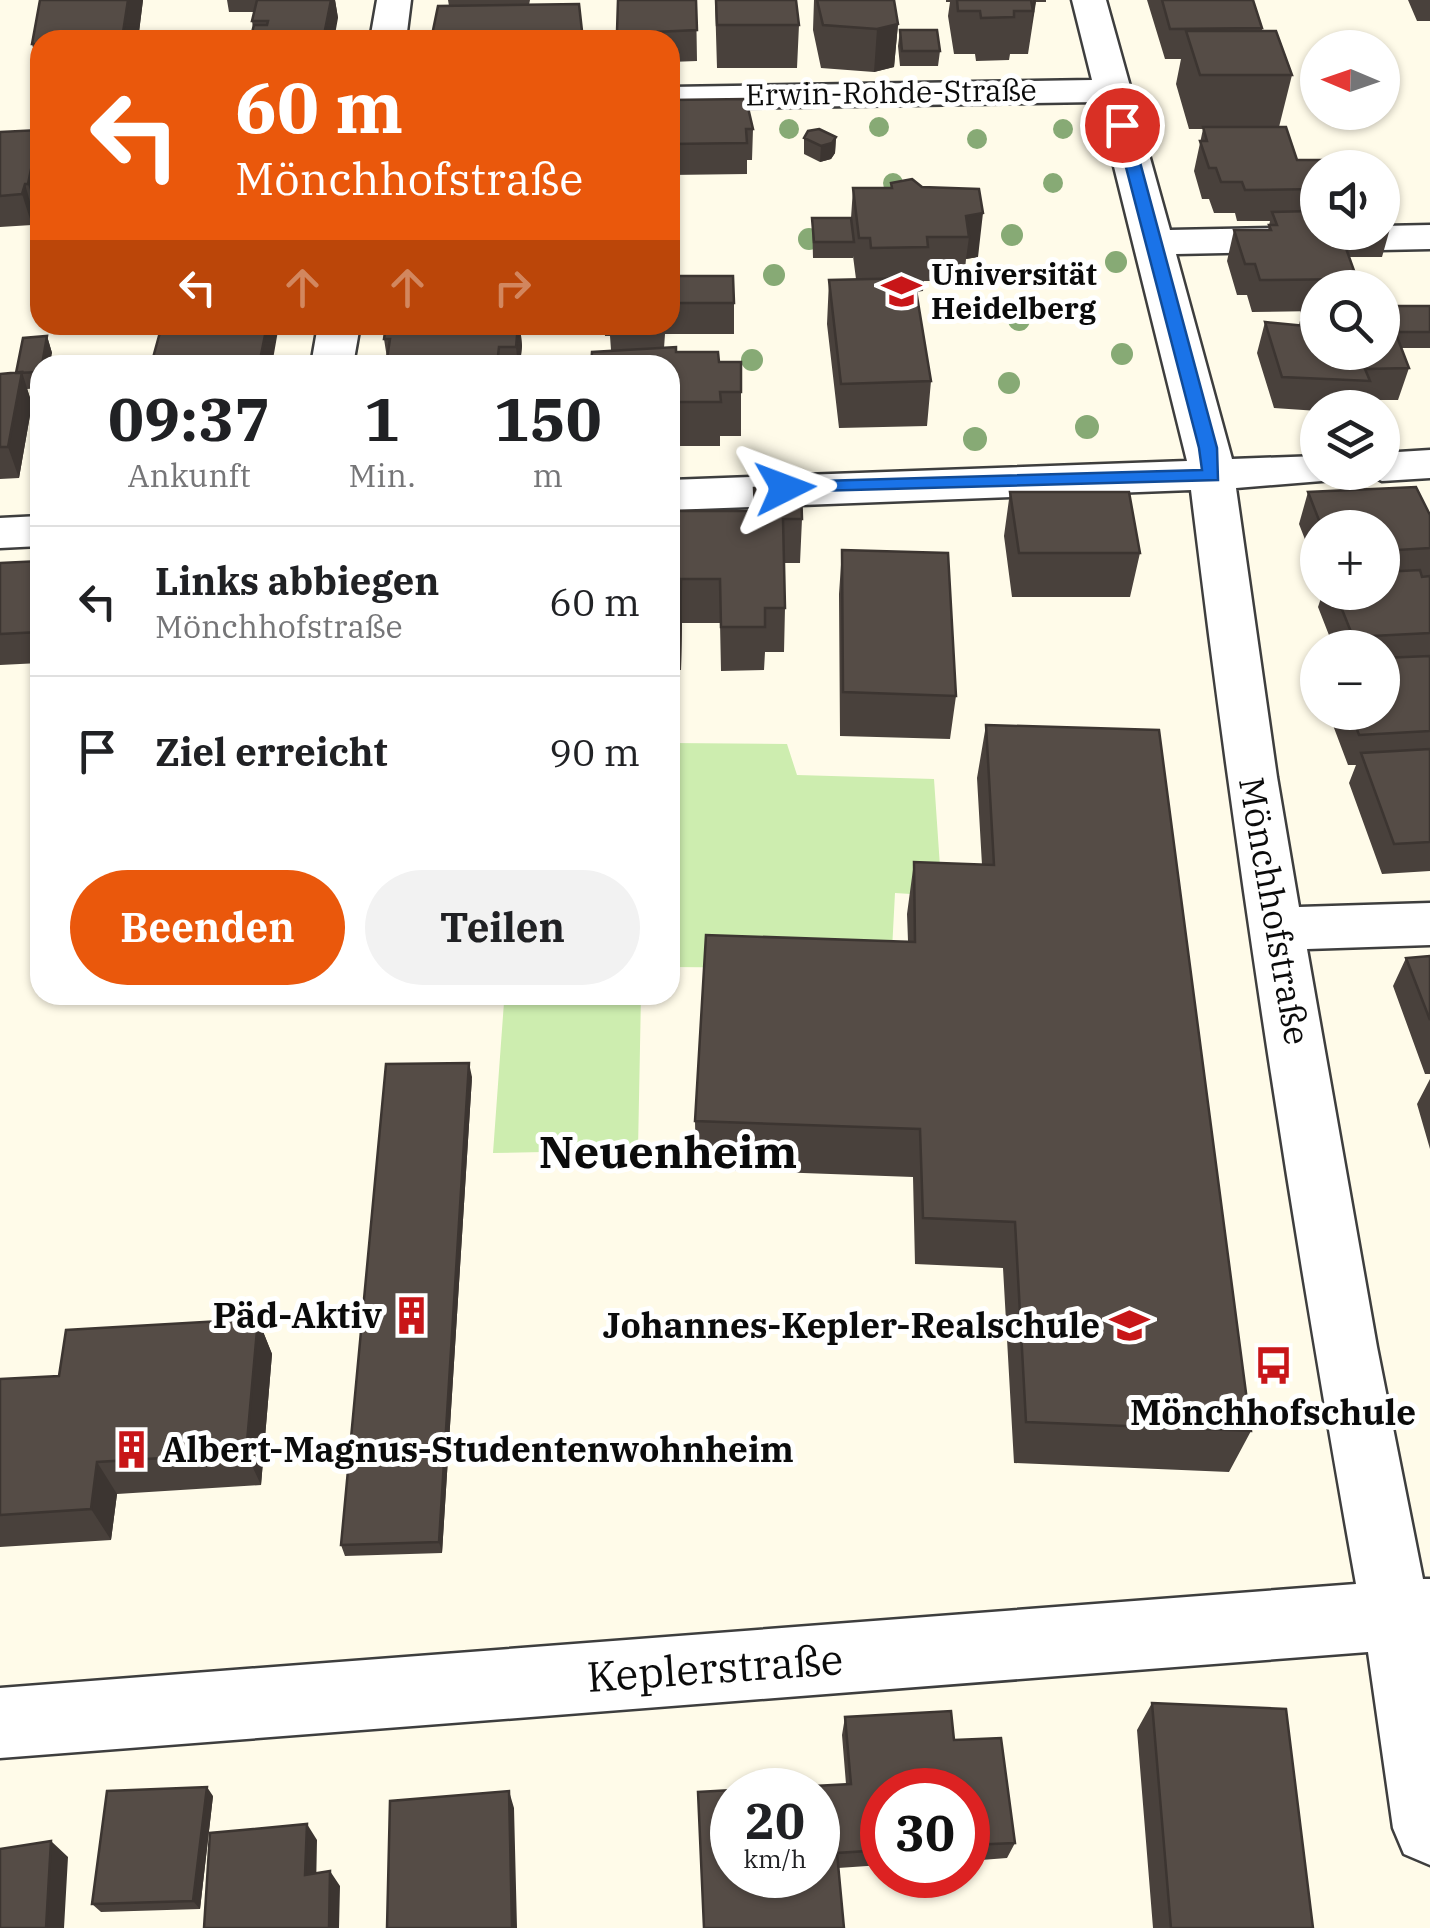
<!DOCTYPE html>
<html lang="de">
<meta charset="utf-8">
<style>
:root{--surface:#fff;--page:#f2f2f2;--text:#202124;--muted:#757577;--line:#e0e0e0;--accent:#ea580c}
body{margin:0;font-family:"IBM Plex Serif",serif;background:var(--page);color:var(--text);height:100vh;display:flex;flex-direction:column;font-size:38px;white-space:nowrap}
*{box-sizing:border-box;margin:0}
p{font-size:32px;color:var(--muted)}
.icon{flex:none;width:55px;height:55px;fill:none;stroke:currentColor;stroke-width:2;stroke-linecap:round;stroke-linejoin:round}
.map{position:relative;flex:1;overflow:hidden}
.panel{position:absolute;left:30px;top:355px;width:650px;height:650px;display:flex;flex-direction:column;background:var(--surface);border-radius:30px;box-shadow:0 2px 8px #0004}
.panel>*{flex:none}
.banner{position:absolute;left:30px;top:30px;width:650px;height:305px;border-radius:30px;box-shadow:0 2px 8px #0004;background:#ea580c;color:#fff;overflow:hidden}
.needle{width:65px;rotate:272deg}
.buttons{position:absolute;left:1300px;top:30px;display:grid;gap:20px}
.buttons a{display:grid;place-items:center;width:100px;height:100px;border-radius:50%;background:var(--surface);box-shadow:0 2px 8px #0004;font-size:50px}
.speed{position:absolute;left:710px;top:1768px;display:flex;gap:20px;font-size:50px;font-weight:700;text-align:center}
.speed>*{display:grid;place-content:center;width:130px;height:130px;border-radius:50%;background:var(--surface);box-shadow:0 2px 8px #0004;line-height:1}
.speed small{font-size:25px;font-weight:400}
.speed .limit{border:15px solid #d22;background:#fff;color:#111}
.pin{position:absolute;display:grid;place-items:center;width:85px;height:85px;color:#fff;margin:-42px;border:5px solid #fff;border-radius:50%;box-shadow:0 2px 10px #0007}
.me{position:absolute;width:110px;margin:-55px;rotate:87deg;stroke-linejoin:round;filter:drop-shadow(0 0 8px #0008)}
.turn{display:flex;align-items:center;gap:35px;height:210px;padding:0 40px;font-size:45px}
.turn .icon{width:130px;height:130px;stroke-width:2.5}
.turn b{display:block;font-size:70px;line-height:85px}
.lanes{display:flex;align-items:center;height:95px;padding:0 40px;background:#0003;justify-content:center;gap:50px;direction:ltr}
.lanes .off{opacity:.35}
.eta{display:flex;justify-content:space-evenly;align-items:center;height:170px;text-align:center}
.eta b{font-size:60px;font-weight:700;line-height:70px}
.cta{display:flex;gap:20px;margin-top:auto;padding:20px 40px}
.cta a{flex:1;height:115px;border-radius:60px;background:var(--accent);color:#fff;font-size:40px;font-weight:700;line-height:115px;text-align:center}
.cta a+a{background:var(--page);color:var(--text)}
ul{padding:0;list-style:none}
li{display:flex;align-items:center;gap:30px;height:150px;padding:0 40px;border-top:2px solid var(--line)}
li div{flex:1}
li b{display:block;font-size:38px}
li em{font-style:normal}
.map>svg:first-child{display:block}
.green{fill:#cdedaf}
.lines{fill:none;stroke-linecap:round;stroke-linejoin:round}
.minor-casing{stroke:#3e3e3e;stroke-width:5}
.minor{fill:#fff;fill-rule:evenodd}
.tree{fill:#87aa75}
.wall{fill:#49413c}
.shaded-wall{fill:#3c3531}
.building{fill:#554c46;stroke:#3c3531;stroke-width:2.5}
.route{fill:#1a73e8;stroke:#114b97;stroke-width:2.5}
.labels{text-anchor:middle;stroke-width:10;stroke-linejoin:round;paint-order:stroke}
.far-street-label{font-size:30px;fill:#0b0b0b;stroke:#fff}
.far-poi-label{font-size:30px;font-weight:bold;fill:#0b0b0b;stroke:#fff;text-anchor:start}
.street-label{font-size:35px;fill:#0b0b0b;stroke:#fff}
.poi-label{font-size:35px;font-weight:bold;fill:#0b0b0b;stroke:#fff;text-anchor:end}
.near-street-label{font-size:42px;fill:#0b0b0b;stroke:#fff}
.district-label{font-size:45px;font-weight:bold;fill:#0b0b0b;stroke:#fff}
</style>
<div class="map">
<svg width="1430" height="1928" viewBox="0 0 1430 1928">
<rect width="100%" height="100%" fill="#fffbe9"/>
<path class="green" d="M670,743L787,744L797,775L934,779L942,896L895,893L891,969L670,967Z
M517,995H641L638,1150L493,1153L504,1002Z"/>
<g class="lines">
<defs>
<path id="minor" d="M377,0H411L406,40H370Z
M1072,0H1106L1170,230L1318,227V232H1382V226L1430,225V249L1176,254L1232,459L1318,456V472H1339L1334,480L1236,488L1277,777L1299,907L1430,903V945L1307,949L1377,1347L1423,1579H1430V1865L1404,1854L1393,1828L1368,1652L0,1758V1688L1356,1584C1291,1221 1235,856 1191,490L670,510V480L1187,461L1098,102L670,109V87L1092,80Z
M318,325H360L353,365H311Z
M1430,450V478L1382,481L1363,472H1382V453Z
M40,516V546L0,548V518Z"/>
</defs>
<use href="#minor" class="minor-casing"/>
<use href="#minor" class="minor"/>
</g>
<g class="tree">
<circle cx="879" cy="127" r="10"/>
<circle cx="789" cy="129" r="10"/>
<circle cx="1063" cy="129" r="10"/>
<circle cx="977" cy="139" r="10"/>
<circle cx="893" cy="183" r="10"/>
<circle cx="1053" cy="183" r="10"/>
<circle cx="1012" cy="235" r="11"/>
<circle cx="809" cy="239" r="11"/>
<circle cx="1116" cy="262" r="11"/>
<circle cx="774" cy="275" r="11"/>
<circle cx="1019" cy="320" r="11"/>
<circle cx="1122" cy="354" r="11"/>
<circle cx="752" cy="360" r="11"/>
<circle cx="1009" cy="383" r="11"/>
<circle cx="1087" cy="427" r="12"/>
<circle cx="975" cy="439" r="12"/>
</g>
<path class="wall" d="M40,0H143L138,40H40V73L32,44Z
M227,0H335L338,18L253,28L252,21L254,12H229Z
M448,0H530L529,5L449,6Z
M618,0H696L697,61L670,62V40H618Z
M715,0L799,25L797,68H717Z
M814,0H894L898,24L894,67L874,72L821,68L813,30Z
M946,0H1046V2H1036L1028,54H1010L1009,60L976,61L975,54H954L948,16L950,2H946Z
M1147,0H1253L1262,28V31L1292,75L1279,127L1297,160L1318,168V232H1382V211L1391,225L1382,257H1349L1357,279L1355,288H1318V311L1252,312L1247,295H1237L1227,261L1234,230H1268L1270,221H1237L1235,213H1214L1209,199H1202L1194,171L1203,129H1189L1176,84L1181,59H1165Z
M1408,0H1430V21H1417Z
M900,30L940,51L938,66H900L898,46Z
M670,100L753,129L752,160H747V174L670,175Z
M0,132L40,134V203L38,215L34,216L32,225L0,227Z
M836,137L835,153L831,159L820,162L804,154V138Z
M922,187L979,189L978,257L966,259L964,281H924L923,291L916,292L931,381L927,426L839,428L827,324L829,280L856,279L853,256V258H813L812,218H851L853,188Z
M670,276L734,303V334H665L664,348L676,352L719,362H741V436H720V446H670V365L611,350L610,336H605L604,325H670Z
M1390,306H1430V348H1401L1409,368L1398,400H1364L1361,408H1318V411L1274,408L1257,353L1265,322L1299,325L1302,312L1318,352L1385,321Z
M386,325H520L522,346L520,365H386L387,358L384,339Z
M47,336L52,353L40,365V388L27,389L32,404L19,478L0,479V374L16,373Z
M1010,492L1140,553L1130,597H1012L1004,536Z
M1308,492L1430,515V871L1382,874L1349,783L1356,765H1348L1328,712H1382V648H1334L1318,607L1323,592H1382V528H1318V573L1299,524Z
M670,511H754L802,519L800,563H784L785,608L784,652H765L764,670L721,671L720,623H682L681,670H670Z
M842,550L956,696L950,739L840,736L839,594Z
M40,561V663L0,665V563Z
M986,725L1251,1431L1229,1472L1014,1463L1003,1268L915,1264L913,1177L696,1169L695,1121L908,941L907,914L914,862L982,865L977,778Z
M1430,956V1074H1425L1393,986L1406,958Z
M472,1077L442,1553L345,1556L341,1545Z
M1430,1079V1149L1417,1104Z
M258,1319L272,1354L261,1485L117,1494L111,1540L0,1547V1379L59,1376Z
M1152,1703L1313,1928H1153L1137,1730Z
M845,1717L954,1740L1015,1843L1007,1858L968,1861V1790H882V1865L838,1868L704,1928L846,1784L842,1735Z
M213,1796L200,1909L101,1912L92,1904Z"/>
<path class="shaded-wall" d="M128,0H143L138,40H122Z
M331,0H335L338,18L334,40H323Z
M1033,0H1036L1031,29L1033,11H1032Z
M898,24L894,67L874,72L877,29Z
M654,32V40H643V38Z
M39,130L40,203L38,215L28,184Z
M836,137L835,153L831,159L820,162L821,146Z
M25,184L34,216L32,225L22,194Z
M983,213L978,257L966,259L969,237L966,216Z
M267,325H279L272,365H259Z
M518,325H520L522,346L520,365H518L516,347Z
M47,336L52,353L50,365H42Z
M22,372L32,404L19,478L8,447Z
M681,579L682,623L681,670L680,627Z
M469,1063L472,1077L442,1553L439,1542Z
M258,1319L272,1354L261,1485L246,1453Z
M97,1462L117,1494L111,1540L91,1509Z
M207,1787L213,1796L200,1909L193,1901Z
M509,1791L514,1808L517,1928H512Z
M307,1824L317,1840L316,1890L305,1875Z
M51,1841L68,1857L64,1928H46Z
M330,1871L340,1886L339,1928H329Z"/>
<path class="building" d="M40,0H128L122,39L40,40V44H32Z
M257,0H331L323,40H250L254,25H267L268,21H252Z
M618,0H696L697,30L654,32L643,38L617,32Z
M716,0H796L799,25H717Z
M817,0H894L898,24L877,29L823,25Z
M957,0H1031L1033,11H1014V17L981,18L980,11H958Z
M1162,0H1253L1262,28L1170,29Z
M579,4L583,40H431L438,6Z
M900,30H937L940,51H902Z
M1186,31H1276L1292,75H1200Z
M746,99L753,129H746L747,143L670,144V100Z
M1203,127H1286L1297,160H1323L1326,168H1318V189L1245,190L1242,182H1221L1216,168H1209L1200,141H1207Z
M819,129L836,137L832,143L821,146L804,138L808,131Z
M39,130L28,184H25L22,194L0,196V132Z
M912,179L922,187L979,189L983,213L966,216L969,237H927L928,247L871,248L870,238H859L853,188H892L891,183Z
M1385,210L1391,225L1382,226V211Z
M1312,211L1316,224H1318V232H1345L1347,240H1343L1357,279L1260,280L1255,264H1245L1234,230H1271L1269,225H1277L1272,212Z
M812,218H851L854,242H814Z
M670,276H733L734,303H670Z
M914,278L931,381L841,384L829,280Z
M1390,306H1430V332H1399Z
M1302,312H1318V352H1382V321H1391L1409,368L1365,369L1370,381L1282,377L1265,322L1306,326Z
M162,325H267L259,365H151Z
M386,325H518L516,347H499L497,365H386L390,339H384Z
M47,336L42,365H40V372L16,373L23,338Z
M676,347V352H718L719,362H741V392H720L721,402H670V365H591L592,352Z
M22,372L8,447H0V374Z
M1416,487L1430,515V548L1382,551V528H1322L1308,492Z
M754,488H801L802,519H783L785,608H765V627H721L720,579H681L680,627H670V511H755Z
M1010,492H1129L1140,553H1019Z
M842,550L948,553L956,696L843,692Z
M40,561V632L0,634V563Z
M1420,570L1422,577L1430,576V633L1353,637L1335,592H1382V572Z
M1430,656V731L1359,735L1351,712H1382V658Z
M986,725L1159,730L1251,1431L1026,1422L1015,1222L923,1218L920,1129L695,1121L706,935L915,942L914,862L994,865Z
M1430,749V842L1394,844L1361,753Z
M1430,956V1020L1406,958Z
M469,1063L439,1542L341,1545L386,1064Z
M258,1319L246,1453L97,1462L91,1509L0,1515V1379L59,1376L66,1330Z
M1152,1703L1286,1709L1313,1928H1171Z
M951,1711L954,1740L1001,1738L1015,1843L968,1845V1790H882V1850L837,1853L844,1928H704L698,1792L732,1790V1875H818V1790H740L851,1784L845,1717Z
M207,1787L193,1901L92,1904L107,1791Z
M509,1791L512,1928H387L390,1801Z
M307,1824L305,1875L330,1871L329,1928H204L210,1833Z
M51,1841L46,1928H0V1849Z"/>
<path class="route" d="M1122,120L1130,125L1217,448L1218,480L778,492V484L785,482L1202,470L1199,448L1115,125Z"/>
<defs>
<symbol id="university-bare" viewBox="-9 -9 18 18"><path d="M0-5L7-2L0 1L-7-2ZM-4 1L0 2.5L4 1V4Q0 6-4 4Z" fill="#c81618" stroke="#fff" stroke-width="2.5" paint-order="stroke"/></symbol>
<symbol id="building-bare" viewBox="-9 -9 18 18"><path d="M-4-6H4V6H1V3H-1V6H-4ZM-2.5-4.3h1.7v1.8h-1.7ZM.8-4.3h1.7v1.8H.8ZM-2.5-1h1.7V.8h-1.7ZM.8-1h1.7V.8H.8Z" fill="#c81618" stroke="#fff" stroke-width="2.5" paint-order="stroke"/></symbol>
<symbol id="school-bare" viewBox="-9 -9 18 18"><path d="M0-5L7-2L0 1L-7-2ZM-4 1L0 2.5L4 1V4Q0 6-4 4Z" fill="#c81618" stroke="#fff" stroke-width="2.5" paint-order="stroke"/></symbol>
<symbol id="bus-bare" viewBox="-9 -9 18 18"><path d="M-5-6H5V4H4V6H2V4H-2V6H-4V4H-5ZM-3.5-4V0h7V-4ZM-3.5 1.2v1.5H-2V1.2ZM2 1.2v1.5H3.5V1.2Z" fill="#c81618" stroke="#fff" stroke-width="2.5" paint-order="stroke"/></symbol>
</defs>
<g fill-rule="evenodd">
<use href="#university-bare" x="874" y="264" width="55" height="55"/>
<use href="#building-bare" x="384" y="1288" width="55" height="55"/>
<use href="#school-bare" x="1102" y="1298" width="55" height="55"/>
<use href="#bus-bare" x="1246" y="1338" width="55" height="55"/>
<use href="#building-bare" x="104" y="1422" width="55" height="55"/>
</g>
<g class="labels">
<g class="far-street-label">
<text transform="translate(891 93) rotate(-1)" y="10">Erwin-Rohde-Straße</text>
</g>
<g class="far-poi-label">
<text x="931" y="285">Universität<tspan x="931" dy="34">Heidelberg</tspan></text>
</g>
<g class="street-label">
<text transform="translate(1274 911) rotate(80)" y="12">Mönchhofstraße</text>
</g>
<g class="poi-label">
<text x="382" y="1328">Päd-Aktiv</text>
<text x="1100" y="1338">Johannes-Kepler-Realschule</text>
<text x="1273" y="1425" text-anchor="middle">Mönchhofschule</text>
<text x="162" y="1462" text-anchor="start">Albert-Magnus-Studentenwohnheim</text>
</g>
<g class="near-street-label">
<text transform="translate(715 1668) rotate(-4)" y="15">Keplerstraße</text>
</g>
<g class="district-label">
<text x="668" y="1168">Neuenheim</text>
</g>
</g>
</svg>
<div class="buttons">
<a><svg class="needle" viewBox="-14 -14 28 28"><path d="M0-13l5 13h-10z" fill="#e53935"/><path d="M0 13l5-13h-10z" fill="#757577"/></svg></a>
<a><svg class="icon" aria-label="sound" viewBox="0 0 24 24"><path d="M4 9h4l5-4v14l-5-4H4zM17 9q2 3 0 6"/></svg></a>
<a><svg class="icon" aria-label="search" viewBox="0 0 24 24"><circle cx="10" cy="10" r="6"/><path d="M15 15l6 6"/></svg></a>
<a><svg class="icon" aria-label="layers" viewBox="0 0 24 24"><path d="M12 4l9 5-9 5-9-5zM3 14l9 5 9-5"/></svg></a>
<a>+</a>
<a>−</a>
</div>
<div class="speed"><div>20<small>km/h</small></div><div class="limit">30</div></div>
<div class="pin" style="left:1122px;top:125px;background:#d93025"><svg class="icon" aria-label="arrive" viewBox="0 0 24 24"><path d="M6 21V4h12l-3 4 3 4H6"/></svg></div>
<svg class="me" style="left:785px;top:488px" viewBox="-20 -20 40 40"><path d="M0-17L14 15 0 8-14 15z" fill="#1a73e8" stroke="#fff" stroke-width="4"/></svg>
<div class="banner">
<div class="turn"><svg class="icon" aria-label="left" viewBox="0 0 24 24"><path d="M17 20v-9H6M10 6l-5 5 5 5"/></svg><div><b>60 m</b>Mönchhofstraße</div></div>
<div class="lanes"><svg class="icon" aria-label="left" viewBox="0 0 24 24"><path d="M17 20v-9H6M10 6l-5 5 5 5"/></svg><svg class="icon off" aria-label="ahead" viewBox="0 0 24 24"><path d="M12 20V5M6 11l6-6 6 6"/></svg><svg class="icon off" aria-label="ahead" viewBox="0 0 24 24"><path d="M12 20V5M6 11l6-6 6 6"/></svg><svg class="icon off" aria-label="right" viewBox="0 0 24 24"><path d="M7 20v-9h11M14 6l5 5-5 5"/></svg></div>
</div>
<section class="panel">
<div class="eta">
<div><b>09:37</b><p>Ankunft</p></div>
<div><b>1</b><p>Min.</p></div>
<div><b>150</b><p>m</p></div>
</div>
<ul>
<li><svg class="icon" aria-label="left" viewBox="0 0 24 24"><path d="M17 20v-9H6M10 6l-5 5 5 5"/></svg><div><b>Links abbiegen</b><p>Mönchhofstraße</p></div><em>60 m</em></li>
<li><svg class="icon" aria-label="arrive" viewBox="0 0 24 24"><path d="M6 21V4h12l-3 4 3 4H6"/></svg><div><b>Ziel erreicht</b></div><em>90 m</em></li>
</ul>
<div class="cta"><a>Beenden</a><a>Teilen</a></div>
</section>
</div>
